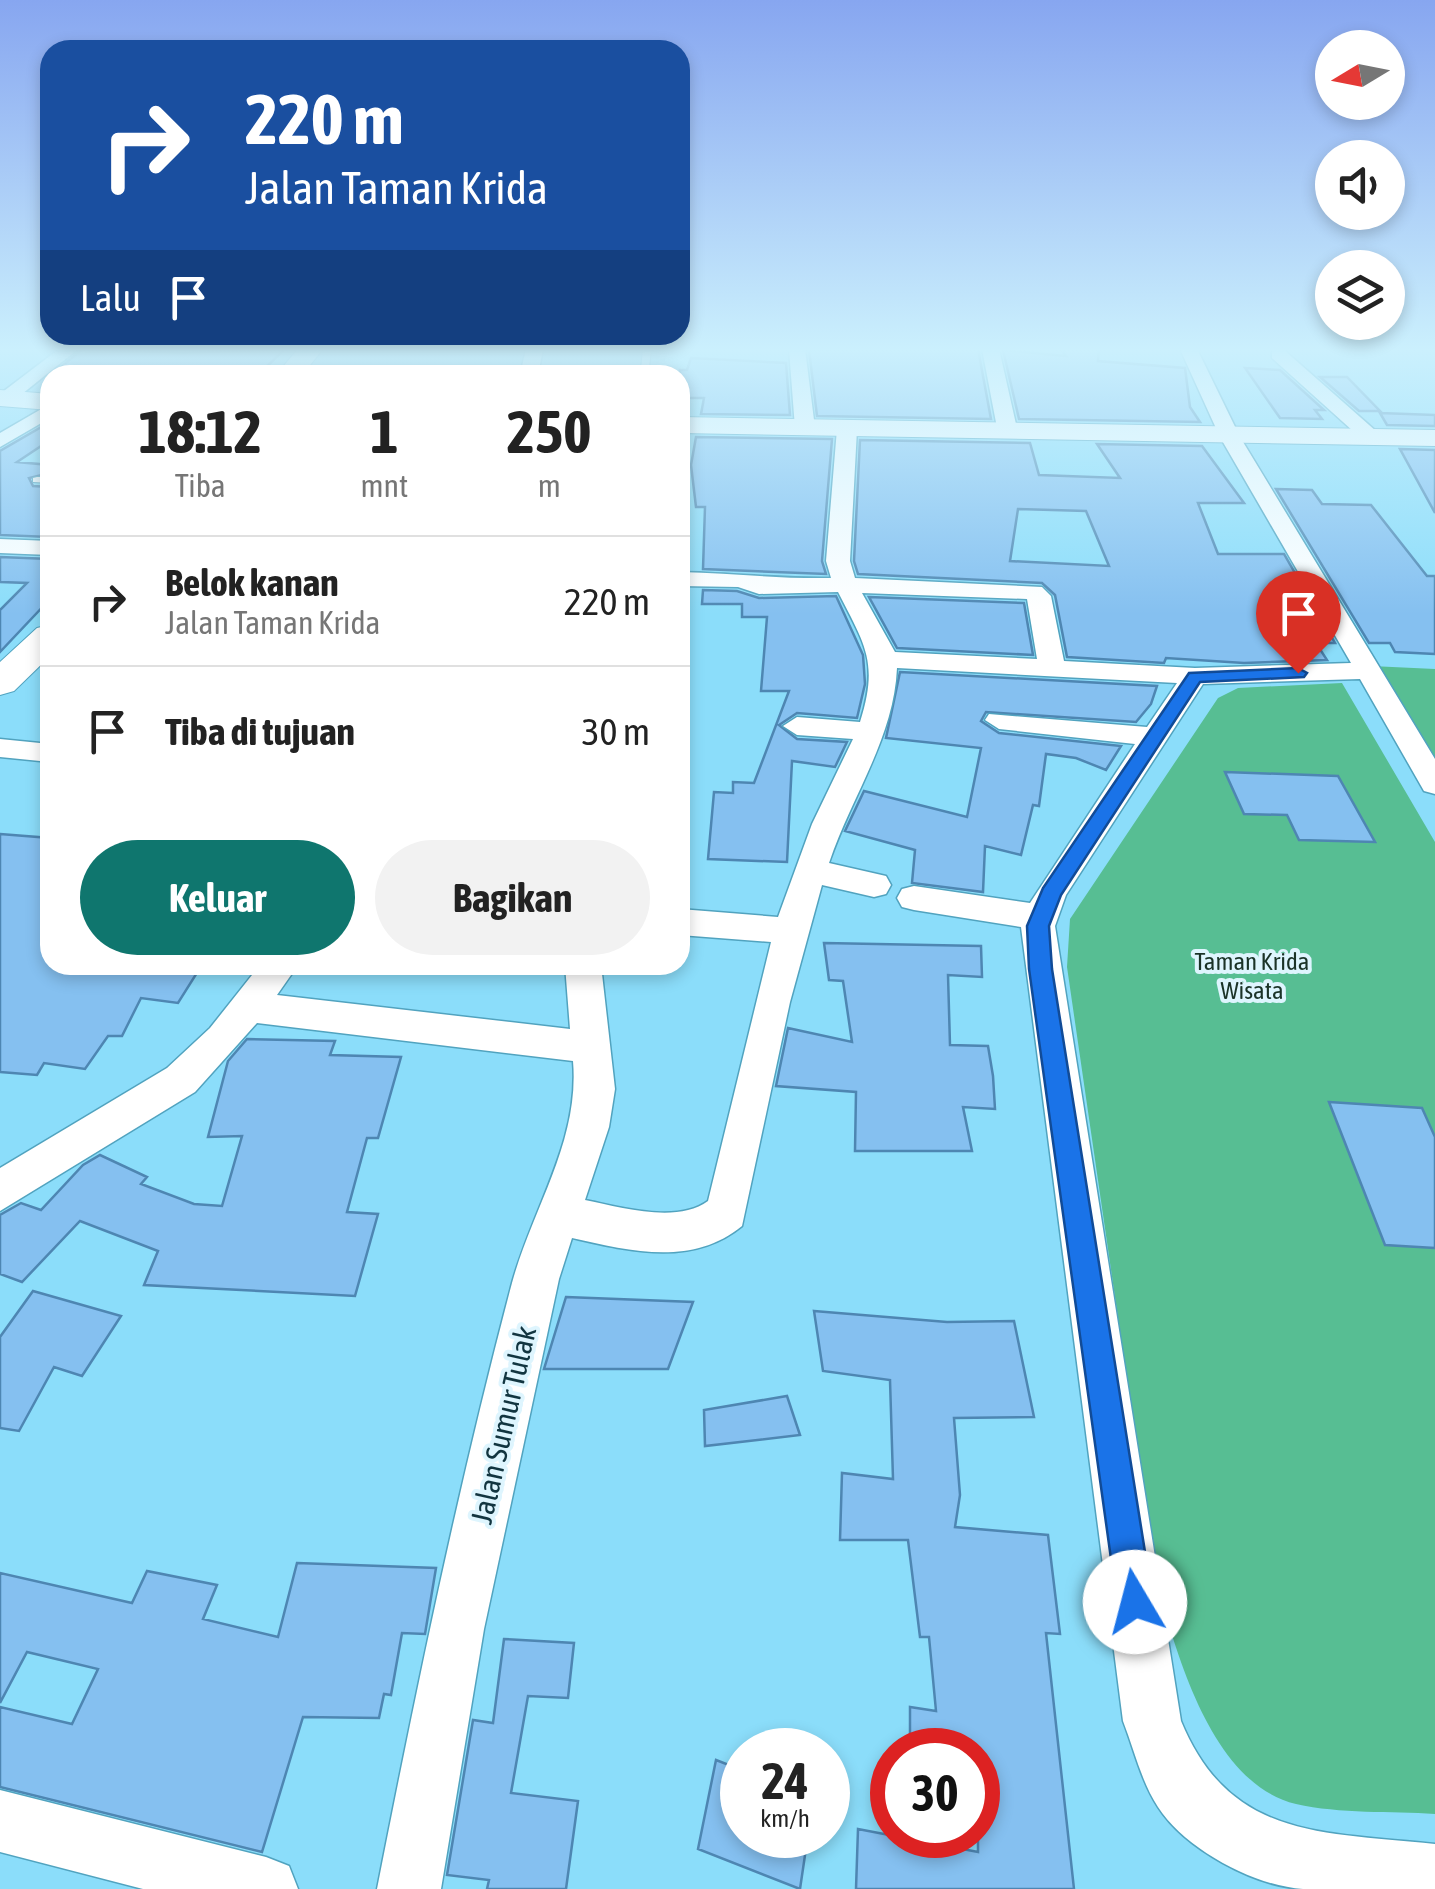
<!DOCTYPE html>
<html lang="id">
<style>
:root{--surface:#fff;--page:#f2f2f2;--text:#222;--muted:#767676;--line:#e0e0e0;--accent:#0f766e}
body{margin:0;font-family:"Asap Condensed",sans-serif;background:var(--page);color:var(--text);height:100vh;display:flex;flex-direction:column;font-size:38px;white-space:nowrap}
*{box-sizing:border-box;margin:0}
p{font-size:32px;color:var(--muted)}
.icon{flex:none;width:55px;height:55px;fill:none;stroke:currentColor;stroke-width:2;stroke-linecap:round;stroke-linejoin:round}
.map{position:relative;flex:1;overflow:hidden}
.sheet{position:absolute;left:40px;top:365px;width:650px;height:610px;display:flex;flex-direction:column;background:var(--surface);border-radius:30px;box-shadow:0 5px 15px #0003}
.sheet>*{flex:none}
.hud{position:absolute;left:40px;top:40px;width:650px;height:305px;border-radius:30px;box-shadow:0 5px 15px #0003;background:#1a4fa0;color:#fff;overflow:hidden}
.needle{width:65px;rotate:260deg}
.buttons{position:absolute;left:1315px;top:30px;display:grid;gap:20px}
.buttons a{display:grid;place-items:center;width:90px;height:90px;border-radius:50%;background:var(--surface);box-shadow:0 5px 15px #0003;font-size:50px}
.speed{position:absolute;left:720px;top:1728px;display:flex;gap:20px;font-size:50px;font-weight:700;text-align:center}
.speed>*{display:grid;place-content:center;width:130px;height:130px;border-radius:50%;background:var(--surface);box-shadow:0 5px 15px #0003;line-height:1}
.speed small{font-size:25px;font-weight:400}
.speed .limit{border:15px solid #d22;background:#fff;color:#111}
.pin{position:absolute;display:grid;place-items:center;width:85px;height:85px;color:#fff;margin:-102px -42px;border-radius:50% 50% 50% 0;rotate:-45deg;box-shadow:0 0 10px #0007}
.pin .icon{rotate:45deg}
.me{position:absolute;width:110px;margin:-55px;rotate:352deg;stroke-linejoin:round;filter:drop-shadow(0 0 8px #0008)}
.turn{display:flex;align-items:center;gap:35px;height:210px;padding:0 40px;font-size:45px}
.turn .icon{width:130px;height:130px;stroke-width:2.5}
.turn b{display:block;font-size:70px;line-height:85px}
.then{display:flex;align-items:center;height:95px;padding:0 40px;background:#0003;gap:20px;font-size:38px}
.eta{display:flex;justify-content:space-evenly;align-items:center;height:170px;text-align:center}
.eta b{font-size:60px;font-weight:700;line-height:70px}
.button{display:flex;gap:20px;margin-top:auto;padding:20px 40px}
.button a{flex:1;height:115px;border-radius:60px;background:var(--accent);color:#fff;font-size:40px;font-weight:700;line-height:115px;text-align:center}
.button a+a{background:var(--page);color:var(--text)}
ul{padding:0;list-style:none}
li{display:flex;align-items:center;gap:30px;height:130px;padding:0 40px;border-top:2px solid var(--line)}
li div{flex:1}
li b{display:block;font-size:38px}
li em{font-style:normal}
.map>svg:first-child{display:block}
.green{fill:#57be93}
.building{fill:#85c0f0;stroke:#4e86b2;stroke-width:2.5;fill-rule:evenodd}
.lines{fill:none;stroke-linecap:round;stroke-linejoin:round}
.lane-casing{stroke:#51a3bf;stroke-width:2}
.street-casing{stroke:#51a3bf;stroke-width:3}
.secondary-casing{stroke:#51a3bf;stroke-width:2}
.lane{fill:#fff;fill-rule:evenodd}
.street{fill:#fff;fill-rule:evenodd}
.secondary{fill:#fff;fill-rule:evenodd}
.route{fill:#1a73e8;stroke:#114b97;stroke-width:2.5}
.labels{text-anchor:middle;stroke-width:8;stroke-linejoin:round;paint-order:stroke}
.park-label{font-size:25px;fill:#1b3328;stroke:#def5fe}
.near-street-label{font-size:30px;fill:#123540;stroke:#def5fe}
</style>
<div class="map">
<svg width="1435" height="1889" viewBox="0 0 1435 1889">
<rect width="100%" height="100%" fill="#8bddfa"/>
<path class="green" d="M1371,666L1435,669V765Z
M1342,683L1435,842V1814C1391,1811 1340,1814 1296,1804C1211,1784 1176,1652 1156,1579L1067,967L1070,919L1218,698L1238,688Z"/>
<path class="building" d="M82,349L182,353L285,349L258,375L198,370V375H52Z
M878,349H978L991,419L817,416L809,350Z
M1061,349H1099L1098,361L1185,368L1190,407L1200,422L1019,419L1003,350L1066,356Z
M691,358L786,363L790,415L701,414L704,398H680V370H687Z
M1245,368L1280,370L1324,410H1315L1322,419L1280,418Z
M1320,377H1347L1380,411H1359Z
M1380,413L1435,415V426L1387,425Z
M50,422V440L17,462L50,465V473L29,478L33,486L50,487V537L0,535V451Z
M696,437L832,439L822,561L826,574L703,569L705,507H696L691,465Z
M860,440L1030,443L1039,475L1120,478L1097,444L1202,446L1244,503H1198L1218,554H1284L1335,643H1316L1327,660L1244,663L1166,658L1164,663L1067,657L1055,595L1042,583L858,574L854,561ZM1018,509L1086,511L1109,566L1010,561Z
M1400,449L1435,450V513Z
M1276,489L1312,490L1322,504L1371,505L1427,576H1435V654L1395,652L1390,643H1369Z
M0,557L50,559V599L0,652V610L27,583L0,582Z
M703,590L737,591L759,598L836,596L863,655L865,684L857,718L797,713L779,725L797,739L847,742L835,767L792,761L787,862L708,859L714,792L733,793V782L754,783L789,691H761L767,617H742V604H702Z
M869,597L1024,603L1033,655L897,648Z
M900,672L1157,686L1151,704L1136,722L986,712L981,721L999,733L1121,746L1106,770L1076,758L1046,754L1039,806L1033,805L1021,855L985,846L983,892L912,883L915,850L845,831L864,791L967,817L981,748L886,738Z
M1225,772L1338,776L1375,842L1299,840L1287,815L1244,814Z
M0,834L50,838V965L200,968L178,1003L141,998L122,1036H108L85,1069L44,1063L37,1075L0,1072Z
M824,943L981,946L982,977L948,975L950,1045L988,1046L993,1076L995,1109L963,1107L972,1151H855L856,1092L776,1086L788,1028L852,1042L843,981L829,980Z
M247,1039L335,1041L330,1055L401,1057L378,1138H367L347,1212L378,1214L355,1296L144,1285L158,1251L80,1221L22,1282L0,1274V1215L21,1203L41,1210L83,1165L100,1155L147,1177L141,1184L194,1204L222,1206L242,1136L208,1137L228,1061Z
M1329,1102L1422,1108L1435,1137V1248L1385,1245Z
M33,1291L121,1316L82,1376L54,1367L19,1431L0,1428V1337Z
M566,1297L693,1302L668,1369H544Z
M814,1311L947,1322L1014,1321L1034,1417L954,1418L960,1495L955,1527L1048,1535L1060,1634L1046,1633L1074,1889H856L858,1829L978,1852V1750H910V1707L936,1711L929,1637H920L908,1540H840L842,1473L893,1479L890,1380L823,1371Z
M787,1396L800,1435L705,1446L704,1410Z
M297,1563L436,1568L425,1634L402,1633L391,1695L384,1694L379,1718L303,1717L262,1852L0,1787V1707L72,1724L98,1669L27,1652L0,1703V1573L132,1603L147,1571L217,1585L203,1619L278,1637Z
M504,1639L574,1643L568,1698L528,1696L511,1793L578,1801L566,1889H487L489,1880L447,1875L473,1720L493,1723Z
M716,1760L742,1770V1835H808L800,1889L698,1849Z"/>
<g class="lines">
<defs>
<path id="lane" d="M643,349H651L649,369L645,372L641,369Z
M37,477H50V483L33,482V478Z"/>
<path id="street" d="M59,349H78L12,402H0V394Z
M526,349H543L538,375H520Z
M789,349H805L815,428L805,434L795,428Z
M982,349H999L1018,433L1015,437L998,433Z
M1180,349H1197L1240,437L1435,759V794L1424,791L1360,679L1203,684L1066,895L1055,926L1181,1721C1230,1840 1324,1832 1435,1844V1889C1391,1889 1347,1889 1303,1889C1254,1886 1185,1849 1158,1807C1141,1781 1134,1749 1123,1721L1021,927L914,910L902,907L897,898L902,889L914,886L1030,903L1135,744L999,729L985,720L989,714L1147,727L1177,683L897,668C894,738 852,795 829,863L886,876L891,885L886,894L874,897L822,885L790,1002L742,1226C692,1267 630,1251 572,1238L559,1279L484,1629L441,1889H377C417,1686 459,1483 512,1283C532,1209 580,1141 573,1061L257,1023L195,1092L0,1211V1168L167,1068L210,1028L260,965H298L277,995L570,1029L565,965H601L615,1089L609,1127L585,1200C620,1207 677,1224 708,1201L771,942L680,935V909L778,917L812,824L853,739L797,735L783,726L797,717L860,722C879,662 865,645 838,592L759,594L738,587L680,586V572C732,573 779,579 831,578L826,561L837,429L847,423L857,429L850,561L855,578L1042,587L1051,596L1064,661L1195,668L1351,663L1220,437ZM862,593L1027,599L1037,659L895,652Z
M1272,350H1284L1377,432V440H1363L1272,358Z
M50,404V418L0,447V433Z
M0,539L50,541V555L0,553Z
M0,739L50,744V762L0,757Z
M0,1790L266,1857L289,1866L298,1889H143L0,1852Z"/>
<path id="secondary" d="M298,349H323L302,375H276Z
M0,390L50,394V410L0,406Z
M680,417L1435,430V446L680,433Z
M50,625V656L14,691L0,695V662L37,628Z"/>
</defs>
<use href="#lane" class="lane-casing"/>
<use href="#street" class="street-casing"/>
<use href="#secondary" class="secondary-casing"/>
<use href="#lane" class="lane"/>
<use href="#street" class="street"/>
<use href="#secondary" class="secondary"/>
</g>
<linearGradient id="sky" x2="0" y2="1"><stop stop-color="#87a6f0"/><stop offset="0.57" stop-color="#cbf0fd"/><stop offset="1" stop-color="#cbf0fd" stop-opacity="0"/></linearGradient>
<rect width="1435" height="614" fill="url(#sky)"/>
<path class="route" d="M1298,668L1307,673L1304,677L1200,682L1061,895L1049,926L1052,969L1153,1602L1147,1615L1135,1620L1122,1615L1117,1602L1029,969L1027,926L1043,888L1189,673Z"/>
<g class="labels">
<g class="park-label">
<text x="1252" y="970">Taman Krida<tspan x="1252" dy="29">Wisata</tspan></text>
</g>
<g class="near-street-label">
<text transform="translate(504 1425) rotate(-77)" y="10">Jalan Sumur Tulak</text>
</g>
</g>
</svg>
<div class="buttons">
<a><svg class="needle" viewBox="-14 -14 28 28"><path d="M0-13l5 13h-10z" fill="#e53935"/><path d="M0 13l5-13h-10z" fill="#767676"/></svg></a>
<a><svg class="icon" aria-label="sound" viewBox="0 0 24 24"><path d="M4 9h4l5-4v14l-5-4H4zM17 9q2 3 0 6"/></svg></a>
<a><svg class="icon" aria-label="layers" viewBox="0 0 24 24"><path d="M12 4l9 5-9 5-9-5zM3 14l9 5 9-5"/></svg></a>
</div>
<div class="speed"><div>24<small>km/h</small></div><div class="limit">30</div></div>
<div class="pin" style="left:1298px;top:673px;background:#d93025"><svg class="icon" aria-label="arrive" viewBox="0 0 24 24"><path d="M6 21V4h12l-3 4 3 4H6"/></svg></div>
<svg class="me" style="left:1135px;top:1602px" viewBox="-20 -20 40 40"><circle r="19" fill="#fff"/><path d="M0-13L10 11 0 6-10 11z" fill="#1a73e8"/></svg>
<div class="hud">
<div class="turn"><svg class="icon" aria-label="right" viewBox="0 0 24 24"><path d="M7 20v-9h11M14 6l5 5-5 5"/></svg><div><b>220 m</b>Jalan Taman Krida</div></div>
<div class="then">Lalu<svg class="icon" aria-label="arrive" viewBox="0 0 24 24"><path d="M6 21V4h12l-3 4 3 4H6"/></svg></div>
</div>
<section class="sheet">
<div class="eta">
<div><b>18:12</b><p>Tiba</p></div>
<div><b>1</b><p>mnt</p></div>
<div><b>250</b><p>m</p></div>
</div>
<ul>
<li><svg class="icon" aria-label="right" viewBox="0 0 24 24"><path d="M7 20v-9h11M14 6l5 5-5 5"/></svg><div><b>Belok kanan</b><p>Jalan Taman Krida</p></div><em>220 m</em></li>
<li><svg class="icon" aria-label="arrive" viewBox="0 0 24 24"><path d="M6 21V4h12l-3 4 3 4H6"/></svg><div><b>Tiba di tujuan</b></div><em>30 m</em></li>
</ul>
<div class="button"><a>Keluar</a><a>Bagikan</a></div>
</section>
</div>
